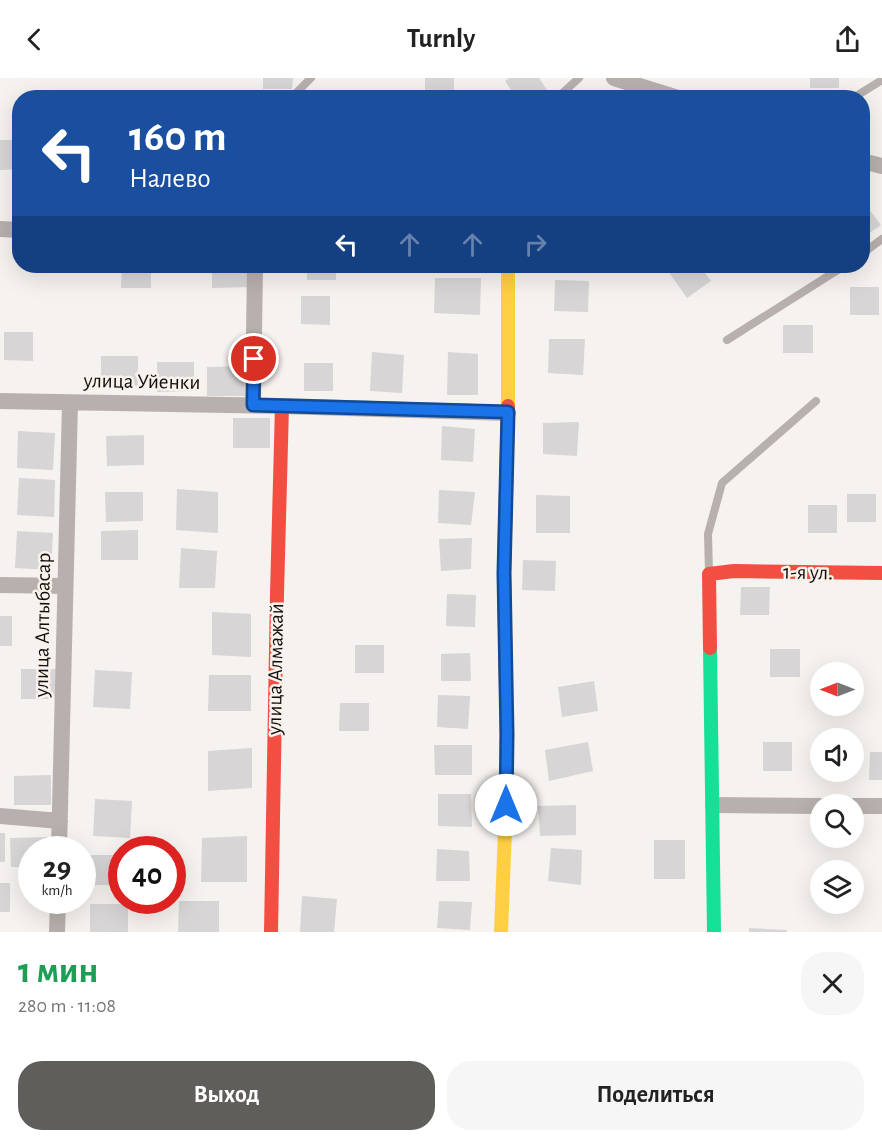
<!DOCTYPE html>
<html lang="ru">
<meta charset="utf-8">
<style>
:root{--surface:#fff;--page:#f6f6f6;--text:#222;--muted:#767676;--accent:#605e5b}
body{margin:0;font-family:"Alegreya Sans",sans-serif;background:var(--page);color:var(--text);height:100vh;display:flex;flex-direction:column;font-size:22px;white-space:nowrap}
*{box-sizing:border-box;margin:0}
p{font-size:20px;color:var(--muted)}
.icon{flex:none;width:33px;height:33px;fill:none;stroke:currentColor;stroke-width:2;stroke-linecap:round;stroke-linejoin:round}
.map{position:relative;height:854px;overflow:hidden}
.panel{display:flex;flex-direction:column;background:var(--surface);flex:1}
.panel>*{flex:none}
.banner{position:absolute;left:12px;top:12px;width:858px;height:183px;border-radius:24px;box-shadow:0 6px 24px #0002;background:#1a4fa0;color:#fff;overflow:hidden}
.needle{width:39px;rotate:270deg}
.fabs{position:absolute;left:810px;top:584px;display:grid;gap:12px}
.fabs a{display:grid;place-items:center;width:54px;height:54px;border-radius:50%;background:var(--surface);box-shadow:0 6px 24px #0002;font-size:30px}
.speed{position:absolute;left:18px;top:758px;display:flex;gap:12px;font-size:30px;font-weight:700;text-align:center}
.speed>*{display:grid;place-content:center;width:78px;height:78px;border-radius:50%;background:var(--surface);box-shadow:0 6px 24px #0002;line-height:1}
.speed small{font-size:15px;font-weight:400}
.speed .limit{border:9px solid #d22;background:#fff;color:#111}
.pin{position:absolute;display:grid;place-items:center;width:51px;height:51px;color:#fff;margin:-26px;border:3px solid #fff;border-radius:50%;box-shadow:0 2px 6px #0007}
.me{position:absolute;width:66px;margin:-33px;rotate:0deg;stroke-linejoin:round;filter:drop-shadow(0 0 4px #0008)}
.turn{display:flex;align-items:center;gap:21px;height:126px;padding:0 18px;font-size:27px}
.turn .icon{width:78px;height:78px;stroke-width:2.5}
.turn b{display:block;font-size:42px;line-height:51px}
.lanes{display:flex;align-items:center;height:57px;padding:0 18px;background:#0003;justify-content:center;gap:30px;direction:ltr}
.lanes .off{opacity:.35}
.round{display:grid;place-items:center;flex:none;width:63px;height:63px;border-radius:24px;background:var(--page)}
.overview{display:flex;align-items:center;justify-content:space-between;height:102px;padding:0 18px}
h1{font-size:36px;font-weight:700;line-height:45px;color:#1e9e55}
.action{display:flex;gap:12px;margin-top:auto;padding:12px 18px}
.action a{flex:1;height:69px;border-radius:24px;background:var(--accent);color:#fff;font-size:24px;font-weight:700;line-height:69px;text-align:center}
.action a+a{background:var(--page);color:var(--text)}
header{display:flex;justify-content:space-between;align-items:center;height:78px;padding:0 18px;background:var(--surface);font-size:27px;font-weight:700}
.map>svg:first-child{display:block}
.building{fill:#d7d5d5}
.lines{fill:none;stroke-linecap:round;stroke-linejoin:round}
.lane{stroke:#b7b0ad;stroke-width:8}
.street{stroke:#b7b0ad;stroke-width:16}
.fast{stroke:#16e098;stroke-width:14}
.slow{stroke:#ffcf43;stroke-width:14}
.jam{stroke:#f24e42;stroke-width:14}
.route-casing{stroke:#114b97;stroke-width:15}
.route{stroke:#1a73e8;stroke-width:10}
.labels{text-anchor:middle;stroke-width:5;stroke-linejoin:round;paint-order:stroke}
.street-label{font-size:21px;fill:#100e0c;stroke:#f9f2ec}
</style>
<header><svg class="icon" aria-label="back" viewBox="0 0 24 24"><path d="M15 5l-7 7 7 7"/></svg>Turnly<svg class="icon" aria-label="share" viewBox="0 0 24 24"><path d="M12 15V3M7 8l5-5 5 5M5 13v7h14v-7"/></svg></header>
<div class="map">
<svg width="882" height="854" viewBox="0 0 882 854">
<rect width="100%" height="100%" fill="#f6f2ef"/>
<path class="building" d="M263,0H293L292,11H263Z
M425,0H454V20H425Z
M509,0H539L549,15L544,20H516L505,3Z
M810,0H839V10H810Z
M0,62H20V91L0,92Z
M862,122L881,147L862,160Z
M122,188H151V210H121Z
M212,188H249V209L212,210Z
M307,188H336V202H307Z
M670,188H700L711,203L687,220L666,190Z
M435,200H481L480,237L434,235Z
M555,202L589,203L588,234L554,233Z
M850,209H879V237H850Z
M301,218H330V247L301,246Z
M783,247H813V275H783Z
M4,254H33V283L4,282Z
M549,261H585L583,297L548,295Z
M372,274L404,277L402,315L370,313Z
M448,274L478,276V317H447Z
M101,278H138V308H101Z
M157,284H194V313L157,314Z
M304,285H333V313H304Z
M244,288L245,318H207V289Z
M233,340H270V370H233Z
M579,344L577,378L543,376V345Z
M442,348L475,351L473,384L441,382Z
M18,353L55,355L53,392L17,390Z
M144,357V387L107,388L106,358Z
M19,400L55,402L54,439L17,437Z
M177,411L218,414V455L176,452Z
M439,412L475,414L471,447L438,445Z
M105,414H143V443L106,444Z
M847,416H876V444H847Z
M536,417L570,418V455H536Z
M808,427H837V455H808Z
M138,452V482H101V453Z
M17,453L53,455L51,492L15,490Z
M472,460L471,491L441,493L439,461Z
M181,470L217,473L215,510H179Z
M523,482L556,483L555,513L522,512Z
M741,509H770L769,537H740Z
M447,516L476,517L475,549L446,548Z
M212,534L251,536V579L212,577Z
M0,538H12V568H0Z
M355,567H384V595H355Z
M770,571H800V599H770Z
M470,575L471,603H441V576Z
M21,591H58V621H21Z
M95,592L132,594L130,631L93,629Z
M209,597H251V633H208Z
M594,603L598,633L562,639L558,609Z
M438,617L470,618L468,651L437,649Z
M340,625H369V653H339Z
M588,664L593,693L549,703L545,672Z
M763,664H792V693H763Z
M434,667H472V697H435Z
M252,670V710L208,713V673Z
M870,674H882V702H869Z
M51,697V727H14V698Z
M438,716H471L472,749L438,748Z
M95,721L132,723L130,760L93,758Z
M576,727V757L540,758L538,728Z
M0,755H5V784H0Z
M247,758V804H201L202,760Z
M48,759V771H32V789H11L10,760Z
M654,762H685V801H654Z
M551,770L582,772L581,807L548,803Z
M437,771L469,773L470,803H436Z
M86,777H122V807H86Z
M0,805H10V834H0Z
M302,818L337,821L334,854H300Z
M179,823H219V854H178Z
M439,823L472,824L470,852L437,850Z
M90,826H128V854H90Z
M749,850L787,852V854H749Z"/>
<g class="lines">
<path class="lane" d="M291,20L311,0
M557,20L579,0
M853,20L882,2
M862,176L882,161
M727,262L844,188
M709,495L708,456L722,405L816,323"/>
<path class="street" d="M614,0L678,20
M862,83L882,88
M0,151L20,152
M0,323L282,328L508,335
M253,327L255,188
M0,507L65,508
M713,727L820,728
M854,728H882
M0,738L60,743
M59,771L70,325
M57,854L58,822"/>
<path class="fast" d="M710,570L714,854"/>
<path class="slow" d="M508,188V328
M501,854L506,727V612"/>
<path class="jam" d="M710,570L709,496L734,493L882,495
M506,612L504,495L508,328
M271,854L277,516L282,328"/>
</g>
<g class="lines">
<defs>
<path id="route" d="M254,281L253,327L508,334L504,495L507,657L506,727"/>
</defs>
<use href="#route" class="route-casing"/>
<use href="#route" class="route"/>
</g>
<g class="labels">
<g class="street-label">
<text transform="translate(142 303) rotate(1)" y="7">улица Уйенки</text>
<text transform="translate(808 494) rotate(1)" y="7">1-я ул.</text>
<text transform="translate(42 547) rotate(-89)" y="7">улица Алтыбасар</text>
<text transform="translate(275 591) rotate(-89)" y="7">улица Алмажай</text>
</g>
</g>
</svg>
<div class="fabs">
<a><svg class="needle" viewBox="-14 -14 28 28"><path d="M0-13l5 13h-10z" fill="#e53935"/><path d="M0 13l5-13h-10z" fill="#767676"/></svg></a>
<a><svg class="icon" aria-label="sound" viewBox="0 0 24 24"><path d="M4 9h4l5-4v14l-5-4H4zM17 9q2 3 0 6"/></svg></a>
<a><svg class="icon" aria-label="search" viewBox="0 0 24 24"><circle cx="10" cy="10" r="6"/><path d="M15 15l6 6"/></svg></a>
<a><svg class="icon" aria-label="layers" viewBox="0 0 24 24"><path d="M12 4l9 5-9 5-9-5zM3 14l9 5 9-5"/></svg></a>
</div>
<div class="speed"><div>29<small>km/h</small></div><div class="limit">40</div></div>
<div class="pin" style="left:254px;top:281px;background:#d93025"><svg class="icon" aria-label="arrive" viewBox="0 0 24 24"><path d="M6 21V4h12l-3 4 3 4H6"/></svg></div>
<svg class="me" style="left:506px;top:727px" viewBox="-20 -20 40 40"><circle r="19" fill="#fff"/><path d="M0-13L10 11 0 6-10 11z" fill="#1a73e8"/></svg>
<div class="banner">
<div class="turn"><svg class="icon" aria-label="left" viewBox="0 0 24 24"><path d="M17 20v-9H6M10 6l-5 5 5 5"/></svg><div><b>160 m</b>Налево</div></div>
<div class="lanes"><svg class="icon" aria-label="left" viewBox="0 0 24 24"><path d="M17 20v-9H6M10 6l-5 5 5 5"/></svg><svg class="icon off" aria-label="ahead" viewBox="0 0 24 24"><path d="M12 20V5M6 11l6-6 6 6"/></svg><svg class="icon off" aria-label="ahead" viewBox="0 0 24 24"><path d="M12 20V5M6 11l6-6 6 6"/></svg><svg class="icon off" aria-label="right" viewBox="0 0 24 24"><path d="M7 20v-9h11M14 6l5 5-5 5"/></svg></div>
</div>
</div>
<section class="panel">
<div class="overview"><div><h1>1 мин</h1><p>280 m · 11:08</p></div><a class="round"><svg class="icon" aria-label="close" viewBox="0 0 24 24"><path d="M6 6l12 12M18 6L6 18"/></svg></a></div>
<div class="action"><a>Выход</a><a>Поделиться</a></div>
</section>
